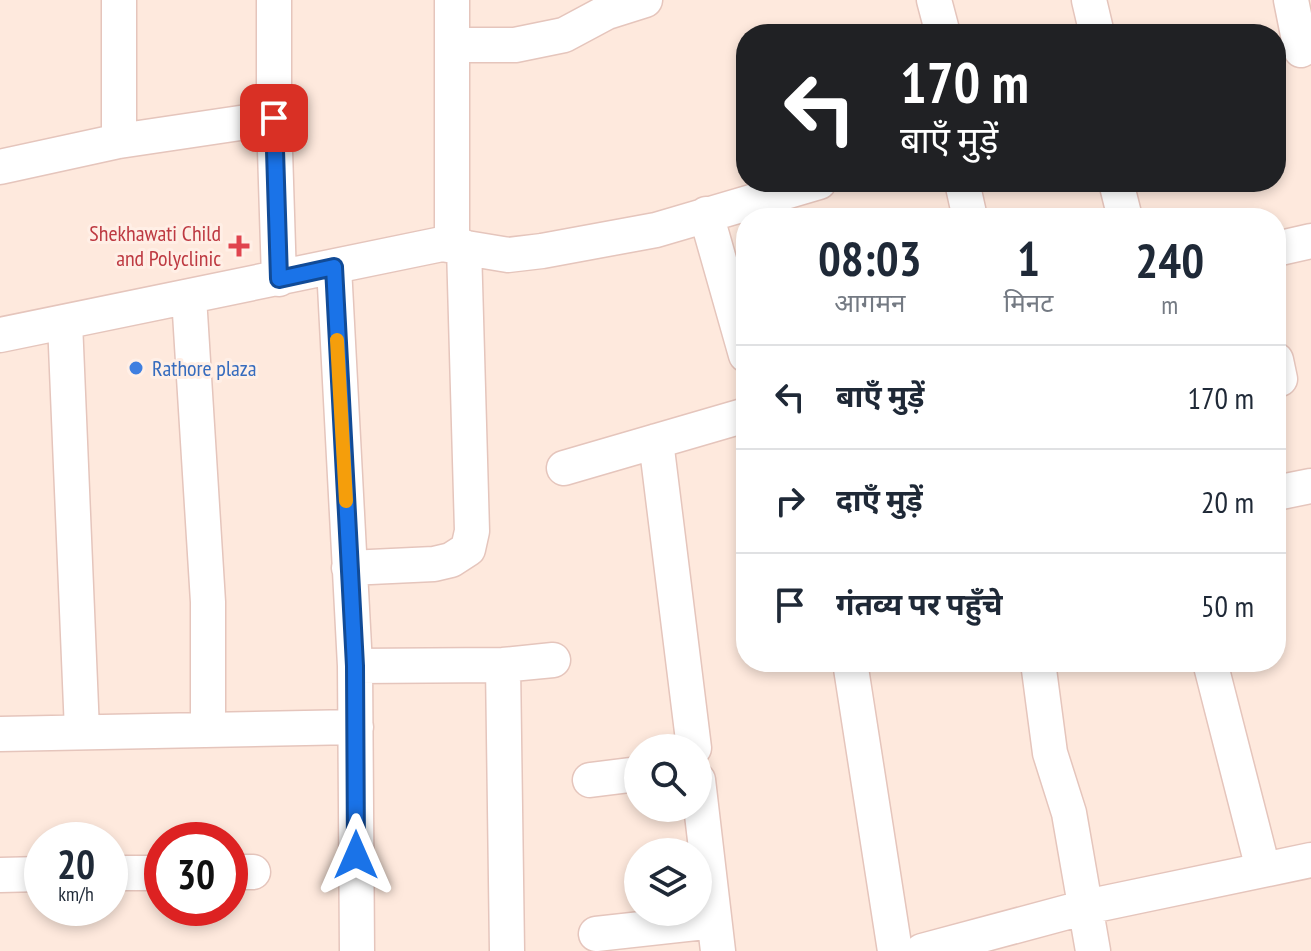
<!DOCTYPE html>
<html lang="hi">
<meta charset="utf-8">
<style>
:root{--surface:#fff;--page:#f6f6f7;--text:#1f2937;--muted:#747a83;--line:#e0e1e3}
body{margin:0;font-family:"PT Sans Narrow","Noto Sans Devanagari",sans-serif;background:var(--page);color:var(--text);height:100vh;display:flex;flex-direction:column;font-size:30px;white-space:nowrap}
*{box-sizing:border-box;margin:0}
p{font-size:26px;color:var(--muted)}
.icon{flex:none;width:44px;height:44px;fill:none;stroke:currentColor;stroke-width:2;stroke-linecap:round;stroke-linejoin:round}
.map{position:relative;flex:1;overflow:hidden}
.side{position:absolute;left:736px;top:208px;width:550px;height:464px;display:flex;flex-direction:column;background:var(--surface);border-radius:32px;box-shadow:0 4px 12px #0003}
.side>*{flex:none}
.guide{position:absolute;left:736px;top:24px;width:550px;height:168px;border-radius:32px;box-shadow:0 4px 12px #0003;background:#202124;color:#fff;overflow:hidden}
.tools{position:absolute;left:624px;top:734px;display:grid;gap:16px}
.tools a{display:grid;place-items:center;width:88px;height:88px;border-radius:50%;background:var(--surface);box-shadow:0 4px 12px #0003;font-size:40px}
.speed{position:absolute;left:24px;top:822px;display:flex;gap:16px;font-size:40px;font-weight:700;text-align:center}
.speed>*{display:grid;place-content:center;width:104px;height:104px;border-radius:50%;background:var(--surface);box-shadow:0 4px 12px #0003;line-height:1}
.speed small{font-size:20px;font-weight:400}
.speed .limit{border:12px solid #d22;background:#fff;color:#111}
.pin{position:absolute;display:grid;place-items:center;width:68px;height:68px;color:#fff;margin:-34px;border-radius:16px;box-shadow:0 4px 12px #0006}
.me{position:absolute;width:88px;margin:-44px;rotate:0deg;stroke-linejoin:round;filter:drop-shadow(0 0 6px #0008)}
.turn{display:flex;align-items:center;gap:28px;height:168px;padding:0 32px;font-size:36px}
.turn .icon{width:104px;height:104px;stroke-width:2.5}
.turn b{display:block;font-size:56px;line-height:68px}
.eta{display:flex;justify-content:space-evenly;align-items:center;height:136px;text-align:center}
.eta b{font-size:48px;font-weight:700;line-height:56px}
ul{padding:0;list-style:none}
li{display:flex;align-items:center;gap:24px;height:104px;padding:0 32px;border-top:2px solid var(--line)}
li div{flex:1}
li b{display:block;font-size:30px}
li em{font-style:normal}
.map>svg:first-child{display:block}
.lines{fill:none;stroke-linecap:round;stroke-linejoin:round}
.minor-casing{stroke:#e5c5bc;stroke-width:37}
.minor{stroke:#fff;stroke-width:34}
.route-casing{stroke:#114b97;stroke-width:20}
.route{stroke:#1a73e8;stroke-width:14}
.slow{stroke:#f59e0b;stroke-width:14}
.health-dot{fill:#e0444e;stroke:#ffefe6;stroke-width:3}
.shop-dot{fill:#3f7fe0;stroke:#ffefe6;stroke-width:3}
.labels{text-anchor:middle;stroke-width:6;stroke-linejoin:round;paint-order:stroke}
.health-label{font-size:22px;fill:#be3a42;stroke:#ffefe6;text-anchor:end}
.shop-label{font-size:22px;fill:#366cbe;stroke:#ffefe6;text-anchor:start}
</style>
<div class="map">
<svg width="1311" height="951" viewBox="0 0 1311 951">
<rect width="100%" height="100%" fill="#fee9dd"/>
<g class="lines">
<defs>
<path id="minor" d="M119,0V141
M274,0V118L279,279
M934,0L943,34
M1089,0L1097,34
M1291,0L1301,50
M453,45H515L564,35L607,12L645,0
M0,167L119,141L274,118
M962,182L970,218
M1116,182L1125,218
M706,214L746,355
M452,244V0
M1276,249L1311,241
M334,267L355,666
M189,297L208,602V729
M65,322L82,731
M0,335L442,244L508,255L542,251L656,230L819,182
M1276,360L1280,379
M656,441L694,748
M564,468L746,415
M1276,493L1311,486
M349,568L434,564L451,560L468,549L472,531L464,247
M850,662L895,951
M1038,662L1050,753L1069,813L1093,951
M1210,662L1263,869
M503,665L507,951
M0,734L356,727
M590,780L638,774
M698,780L718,951
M230,872H253
M110,873H162
M0,875L42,874
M596,934L714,921
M357,951L355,666L503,665L553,660
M922,951L1086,907L1311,860"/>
</defs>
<use href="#minor" class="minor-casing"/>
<use href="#minor" class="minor"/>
</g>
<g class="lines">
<defs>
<path id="route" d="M274,118L279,279L334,267L355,666L356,855"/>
</defs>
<use href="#route" class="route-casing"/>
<use href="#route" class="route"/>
<path class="slow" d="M337,340L346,501"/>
</g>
<path class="health-dot" d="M235 234h8v8h8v8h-8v8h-8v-8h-8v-8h8z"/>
<circle class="shop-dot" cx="136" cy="368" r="8"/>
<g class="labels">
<g class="health-label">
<text x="221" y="241">Shekhawati Child<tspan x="221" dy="25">and Polyclinic</tspan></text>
</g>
<g class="shop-label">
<text x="152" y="376">Rathore plaza</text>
</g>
</g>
</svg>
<div class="tools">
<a><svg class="icon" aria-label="search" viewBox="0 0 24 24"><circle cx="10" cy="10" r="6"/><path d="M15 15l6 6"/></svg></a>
<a><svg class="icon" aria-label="layers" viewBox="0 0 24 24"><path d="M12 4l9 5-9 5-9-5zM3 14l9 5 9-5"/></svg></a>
</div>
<div class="speed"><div>20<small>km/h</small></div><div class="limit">30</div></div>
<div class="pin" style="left:274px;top:118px;background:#d93025"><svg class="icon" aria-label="arrive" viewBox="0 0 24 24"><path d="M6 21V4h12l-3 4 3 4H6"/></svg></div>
<svg class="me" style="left:356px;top:855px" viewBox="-20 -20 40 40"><path d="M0-17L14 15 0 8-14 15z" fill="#1a73e8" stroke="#fff" stroke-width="4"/></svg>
<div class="guide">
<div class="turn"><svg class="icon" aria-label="left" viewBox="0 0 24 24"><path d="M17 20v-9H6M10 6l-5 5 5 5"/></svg><div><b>170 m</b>बाएँ मुड़ें</div></div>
</div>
<section class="side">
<div class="eta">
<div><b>08:03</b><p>आगमन</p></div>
<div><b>1</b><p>मिनट</p></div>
<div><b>240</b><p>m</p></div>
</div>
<ul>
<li><svg class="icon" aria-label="left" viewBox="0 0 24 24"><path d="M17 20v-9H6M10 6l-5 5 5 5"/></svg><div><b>बाएँ मुड़ें</b></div><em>170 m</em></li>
<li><svg class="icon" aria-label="right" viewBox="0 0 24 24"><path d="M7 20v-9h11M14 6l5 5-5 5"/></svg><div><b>दाएँ मुड़ें</b></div><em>20 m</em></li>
<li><svg class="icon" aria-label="arrive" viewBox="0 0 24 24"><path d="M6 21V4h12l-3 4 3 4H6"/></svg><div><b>गंतव्य पर पहुँचे</b></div><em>50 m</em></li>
</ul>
</section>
</div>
